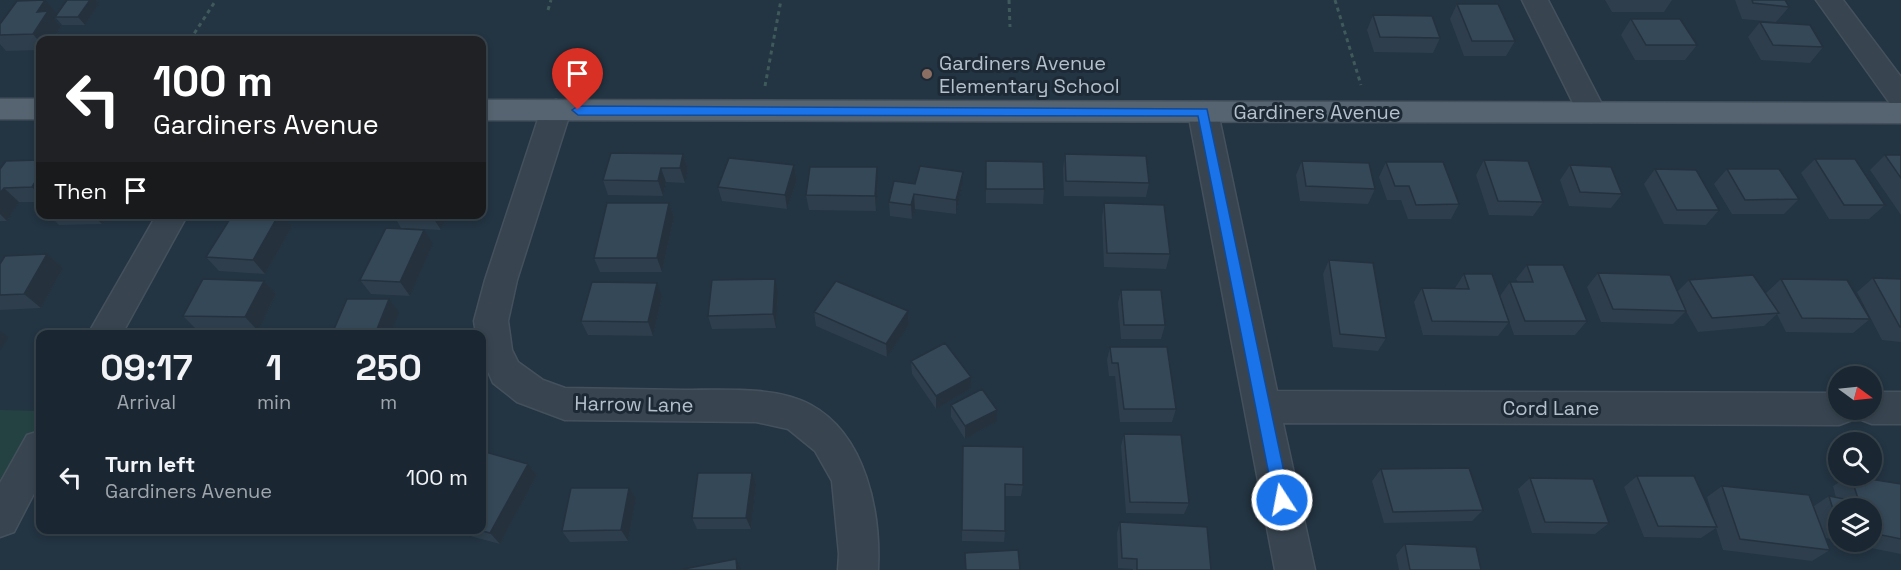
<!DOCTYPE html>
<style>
:root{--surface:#1a2732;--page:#27333e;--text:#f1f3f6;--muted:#9fa5ac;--line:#38444d}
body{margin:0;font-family:"Space Grotesk",sans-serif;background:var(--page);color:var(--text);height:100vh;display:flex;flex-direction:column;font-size:22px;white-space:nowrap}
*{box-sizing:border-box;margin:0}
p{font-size:20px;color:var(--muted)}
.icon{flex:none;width:33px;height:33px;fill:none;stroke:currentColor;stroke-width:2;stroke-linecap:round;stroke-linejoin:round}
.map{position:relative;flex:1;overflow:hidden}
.panel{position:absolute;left:36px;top:330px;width:450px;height:204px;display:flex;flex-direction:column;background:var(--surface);border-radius:12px;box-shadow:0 3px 9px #0003,0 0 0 2px var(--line)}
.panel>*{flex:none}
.top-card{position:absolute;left:36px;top:36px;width:450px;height:183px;border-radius:12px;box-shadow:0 3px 9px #0003,0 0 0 2px var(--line);background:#202124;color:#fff;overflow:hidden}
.needle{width:39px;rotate:105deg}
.controls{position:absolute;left:1828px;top:366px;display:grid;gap:12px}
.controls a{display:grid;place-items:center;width:54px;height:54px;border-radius:50%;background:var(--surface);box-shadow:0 3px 9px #0003,0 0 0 2px var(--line);font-size:30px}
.pin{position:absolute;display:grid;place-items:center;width:51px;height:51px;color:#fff;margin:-62px -26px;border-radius:50% 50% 50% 0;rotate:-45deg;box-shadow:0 0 6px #0007}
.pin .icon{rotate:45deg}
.me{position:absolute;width:66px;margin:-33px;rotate:349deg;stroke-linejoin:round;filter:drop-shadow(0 0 4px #0008)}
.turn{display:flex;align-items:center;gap:21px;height:126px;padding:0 18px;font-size:27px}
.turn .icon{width:78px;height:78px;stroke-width:2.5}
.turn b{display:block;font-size:42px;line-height:51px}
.then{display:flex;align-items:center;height:57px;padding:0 18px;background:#0003;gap:12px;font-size:22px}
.eta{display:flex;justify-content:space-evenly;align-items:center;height:102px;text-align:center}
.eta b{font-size:36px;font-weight:700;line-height:42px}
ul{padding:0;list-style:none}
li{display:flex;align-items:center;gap:18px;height:90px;padding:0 18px}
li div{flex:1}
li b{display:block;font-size:22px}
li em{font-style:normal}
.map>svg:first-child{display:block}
.green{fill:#254243}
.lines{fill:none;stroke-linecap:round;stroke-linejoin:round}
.minor-casing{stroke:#44515d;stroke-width:3}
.major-casing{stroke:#44515d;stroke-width:3}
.path{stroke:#3f5a5a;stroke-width:3;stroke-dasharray:4 4;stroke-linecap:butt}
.minor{fill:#384551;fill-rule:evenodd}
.major{fill:#566471;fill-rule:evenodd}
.wall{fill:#2e3e4c}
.shaded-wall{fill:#25323e}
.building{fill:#354858;stroke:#25323e;stroke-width:1.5}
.route{fill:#1a73e8;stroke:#114b97;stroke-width:1.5}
.education-dot{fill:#8d6e63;stroke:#1d2a36;stroke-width:2}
.labels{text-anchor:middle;stroke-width:6;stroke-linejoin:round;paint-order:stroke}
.poi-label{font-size:20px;fill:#b4c0cc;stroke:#1d2a36;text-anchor:start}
.street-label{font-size:20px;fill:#b4c0cc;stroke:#1d2a36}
</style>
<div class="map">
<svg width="1901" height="570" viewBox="0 0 1901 570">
<rect width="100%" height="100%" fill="#233442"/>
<path class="green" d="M0,410L40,411V435L9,492H0Z"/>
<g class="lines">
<defs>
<path id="minor" d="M1522,0H1548L1606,112L1601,119L1591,122L1581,119Z
M1816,0H1843L1901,77V108L1891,105Z
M556,100L566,103L571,110L517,280L508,321L512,350L518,362L543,380L565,388C605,389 645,389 684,390C722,390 777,386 811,405C866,435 881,512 878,570H838L839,554L832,481L815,451L788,429L756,422L565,420L517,402L493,383L482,358V334H476L474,321L485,280L541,110L546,103Z
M1203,102L1213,105L1218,112L1277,391L1839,393V410H1872V392H1901V424H1872L1859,419L1856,411L1852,420L1839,425L1283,423L1315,570H1275L1188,112L1193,105Z
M157,214H188L122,334H88Z
M40,431V482L14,532L0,537V483L27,435Z"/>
<path id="major" d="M0,99H40V119H0Z
M482,100L1901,103V123L482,120Z"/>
</defs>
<use href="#minor" class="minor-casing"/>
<use href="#major" class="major-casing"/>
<path class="path" d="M1009,0L1010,27
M1335,0L1361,85
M548,10L551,0
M190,40L216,0
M765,86L781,0"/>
<use href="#minor" class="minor"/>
<use href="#major" class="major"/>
</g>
<path class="wall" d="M67,0H96L99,4L85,25H62L56,18L55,19L61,27L52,40H40V50L6,51L0,44V24L57,14Z
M1605,0H1672L1664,12H1612Z
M1735,0H1785L1789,7L1776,22L1742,19Z
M1457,4L1515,41L1506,56H1464L1450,19Z
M1373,15L1440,38L1433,53L1374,52L1367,30Z
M1631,19L1697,45L1685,60H1635L1621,35Z
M1760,22L1823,47L1810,63L1761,60L1748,37Z
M683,154L688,169L685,183L666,182L663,196L608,195L603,180Z
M1065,154L1149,183L1146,197L1064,196L1063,169Z
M1885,155H1901V215L1870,170Z
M1815,159L1885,205L1869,219H1829L1801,173Z
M40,160V202H19L7,221H0V169Z
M1484,160L1543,202L1533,216L1489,215L1476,175Z
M986,161L1044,189L1043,204L986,203Z
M1302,161L1375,189L1368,204L1300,201L1296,175Z
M1386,162L1459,204L1451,219H1408L1401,200H1387L1379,177Z
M794,165L797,180L787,209L722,201L718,187Z
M1570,165L1622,194L1611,208L1569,206L1560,180Z
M1655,169L1719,210L1706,225L1664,224L1644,184Z
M1727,169L1799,199L1784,214H1732L1714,184Z
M878,182L876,211L809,210L806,195Z
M915,184L962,186L956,214L915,209L912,219L890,216L889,202Z
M669,203L674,217L662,272H600L594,258Z
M1104,203L1170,254L1166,269L1104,267L1102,218Z
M48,214H108L102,224L59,225Z
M233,214H282L292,227L265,274L219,271L206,257Z
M393,214H448L441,230L401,228Z
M433,244L410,296L371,294L360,280Z
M47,254L63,268L41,308L0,310V264Z
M1329,260L1386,338L1378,351L1333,347L1323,274Z
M1527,265L1587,321L1575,335H1514L1500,296L1510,282H1518L1516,279Z
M1598,273L1677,292L1689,280L1766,293L1781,279L1870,319L1853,333L1786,332L1777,314L1764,326L1698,332L1686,311L1673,324L1601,322L1587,287Z
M1464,274L1509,322L1498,336L1423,335L1414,302L1422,288L1456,289L1455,288Z
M1873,278L1901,279V342L1882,340L1857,292Z
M264,281L276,294L258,331L197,330L183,316Z
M1121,290L1165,325L1161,339H1121L1118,303Z
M778,293L776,328L712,329L708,316Z
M662,297L653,336L588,335L581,321Z
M908,311L909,325L887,357L816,326L814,312Z
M1110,347L1176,409L1172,422H1120L1115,376H1109L1107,360Z
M911,361L970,389L936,409L912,374Z
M951,405L996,422L965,439L951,417Z
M1124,434L1189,503L1184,514L1126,513L1121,446Z
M963,446L1023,485L1021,496H1005V531L1004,542L962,541Z
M528,464L537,475L500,544L448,530H482Z
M1381,469L1483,510L1472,521L1384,523L1372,481Z
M1637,476L1714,520L1707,497L1722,486L1814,506L1829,496L1836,498L1833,486L1850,476H1855L1901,484V554L1841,542H1872V508H1839V541L1826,538L1830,550L1812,561L1723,550L1716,528L1701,538L1644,537L1624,487Z
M1530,478L1609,523L1595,534L1532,533L1518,489Z
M756,485L751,529H697L692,518Z
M636,499L628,541L570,542L562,531Z
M1120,522L1211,570H1133V569L1118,568L1117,533Z
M1405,544L1481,570H1399L1396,555Z"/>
<path class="shaded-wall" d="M45,0L58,15L55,17L56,18L55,19L61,27L52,40H40V43L33,34L37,12Z
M90,0H96L99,4L85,25L78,17Z
M683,154L688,169L685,183L680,168Z
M794,165L797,180L787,209L785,195Z
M877,167L878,182L876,211L875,196Z
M661,168L666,182L663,196L658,181Z
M963,172L962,186L956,214V200Z
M40,174V196L32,187Z
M4,188L19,202L7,221L0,214V193Z
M914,194L915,209L912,219L911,205Z
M669,203L674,217L662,272L657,258Z
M92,214H108L102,224Z
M279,214H282L292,227L265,274L253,260Z
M433,214H448L441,230L432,216Z
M424,230L433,244L410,296L400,282Z
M47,254L63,268L41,308L24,294Z
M775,279L778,293L776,328L773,314Z
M264,281L276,294L258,331L245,317Z
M657,283L662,297L653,336L648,322Z
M389,299L399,313L390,334H375Z
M908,311L909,325L887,357L886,344Z
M0,331L8,337L0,351Z
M971,377L970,389L936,409V396Z
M997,410L996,422L965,439V426Z
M528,464L537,475L500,544L490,533Z
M752,473L756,485L751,529L746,518Z
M629,488L636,499L628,541L621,530Z
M736,559L741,570H737Z"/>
<path class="building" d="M45,0L37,12L48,11L33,34L0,35V24L17,1Z
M67,0H90L78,17H55Z
M1752,0H1785L1789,7L1753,3Z
M1457,4H1498L1515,41H1472Z
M1373,15L1432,16L1440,38L1380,37Z
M1631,19H1680L1697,45H1646Z
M1760,22L1810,25L1823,47L1773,45Z
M611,153L683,154L680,168H661L658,181L603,180Z
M1065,154L1146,156L1149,183L1066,181Z
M1885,155H1901V178Z
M729,158L794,165L785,195L718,187Z
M1815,159H1855L1885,205H1844Z
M40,160V174L32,187L4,188L0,193V169L6,161Z
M1484,160L1528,161L1543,202L1498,201Z
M986,161L1043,162L1044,189H986Z
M1302,161L1369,163L1375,189L1306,186Z
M1386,162H1443L1459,204L1416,205L1409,186H1395Z
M1570,165L1611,167L1622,194L1580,192Z
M920,166L963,172L956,200L914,194L911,205L889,202L894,181L915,184Z
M810,167H877L875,196L806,195Z
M1655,169L1696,170L1719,210H1677Z
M1727,169H1779L1799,199L1745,200Z
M607,203H669L657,258H594Z
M1104,203L1164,205L1170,254L1107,253Z
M233,214H279L253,260L206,257Z
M413,214H433L432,216Z
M386,228L424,230L400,282L360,280Z
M47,254L24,294L0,295V264L5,256Z
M1329,260L1373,263L1386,338L1340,334Z
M1527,265H1563L1587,321H1525L1510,282H1533Z
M1598,273L1670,275L1686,311L1613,309Z
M1464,274H1492L1509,322L1432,321L1422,288L1469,289Z
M1753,275L1779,313L1712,318L1689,280Z
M1873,278L1901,279V327H1900Z
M203,279L264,281L245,317L183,316Z
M775,279L773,314L708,316L712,280Z
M1781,279L1847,280L1870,319L1802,318Z
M836,281L908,311L886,344L814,312Z
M592,282L657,283L648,322L581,321Z
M1121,290H1161L1165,325H1124Z
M347,299H389L375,334H332Z
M945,343L971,377L936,396L911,361Z
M1110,347H1167L1176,409H1124L1118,363H1112Z
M982,389L997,410L965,426L951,405Z
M1124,434L1181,435L1189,503L1130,502Z
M963,446L1023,447V485L1005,484V531L962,530Z
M482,451L528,464L490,533L479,530H482Z
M1469,468L1483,510L1393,512L1381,469Z
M698,473H752L746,518H692Z
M1637,476H1694L1717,527L1658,526Z
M1851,476L1901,484V539L1872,533V508H1839V526H1838L1829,496L1859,502Z
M1530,478L1593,479L1609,523L1545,522Z
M1722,486L1809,495L1830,550L1740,539Z
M571,488H629L621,530L562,531Z
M1120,522L1207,527L1211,570H1137V559L1122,558Z
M1405,544L1476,547L1481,570H1410Z
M1018,550L1020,570H966L965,553Z
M736,559L737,570H685L684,569Z"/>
<path class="route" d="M578,106L1207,109L1290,500L1287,505L1282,508L1276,505L1274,500L1198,116L578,115L572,110Z"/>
<circle class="education-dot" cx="927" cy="74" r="6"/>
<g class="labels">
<g class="poi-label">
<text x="939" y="70">Gardiners Avenue<tspan x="939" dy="23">Elementary School</tspan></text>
</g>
<g class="street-label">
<text x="1317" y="119">Gardiners Avenue</text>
<text transform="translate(634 404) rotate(1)" y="7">Harrow Lane</text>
<text x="1551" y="415">Cord Lane</text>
</g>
</g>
</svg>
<div class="controls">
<a><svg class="needle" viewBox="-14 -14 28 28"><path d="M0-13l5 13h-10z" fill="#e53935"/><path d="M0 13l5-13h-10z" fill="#9fa5ac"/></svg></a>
<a><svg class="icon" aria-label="search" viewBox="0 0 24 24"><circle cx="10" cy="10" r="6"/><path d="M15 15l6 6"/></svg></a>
<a><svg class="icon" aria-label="layers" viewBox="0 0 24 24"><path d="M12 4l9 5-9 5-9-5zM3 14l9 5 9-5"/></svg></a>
</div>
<div class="pin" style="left:578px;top:110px;background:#d93025"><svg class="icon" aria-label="arrive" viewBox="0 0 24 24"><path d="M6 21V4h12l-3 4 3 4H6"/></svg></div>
<svg class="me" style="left:1282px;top:500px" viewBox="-20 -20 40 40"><circle r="17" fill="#1a73e8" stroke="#fff" stroke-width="3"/><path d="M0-11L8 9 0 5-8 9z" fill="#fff"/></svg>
<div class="top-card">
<div class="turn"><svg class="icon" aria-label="left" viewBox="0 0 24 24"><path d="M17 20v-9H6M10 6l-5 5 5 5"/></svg><div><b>100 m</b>Gardiners Avenue</div></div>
<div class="then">Then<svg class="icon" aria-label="arrive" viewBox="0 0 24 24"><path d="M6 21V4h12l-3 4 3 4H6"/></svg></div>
</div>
<section class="panel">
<div class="eta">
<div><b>09:17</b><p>Arrival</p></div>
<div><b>1</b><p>min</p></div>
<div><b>250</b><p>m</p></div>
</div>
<ul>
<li><svg class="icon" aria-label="left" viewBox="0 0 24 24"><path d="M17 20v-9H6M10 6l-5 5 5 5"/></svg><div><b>Turn left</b><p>Gardiners Avenue</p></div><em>100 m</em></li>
</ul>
</section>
</div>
